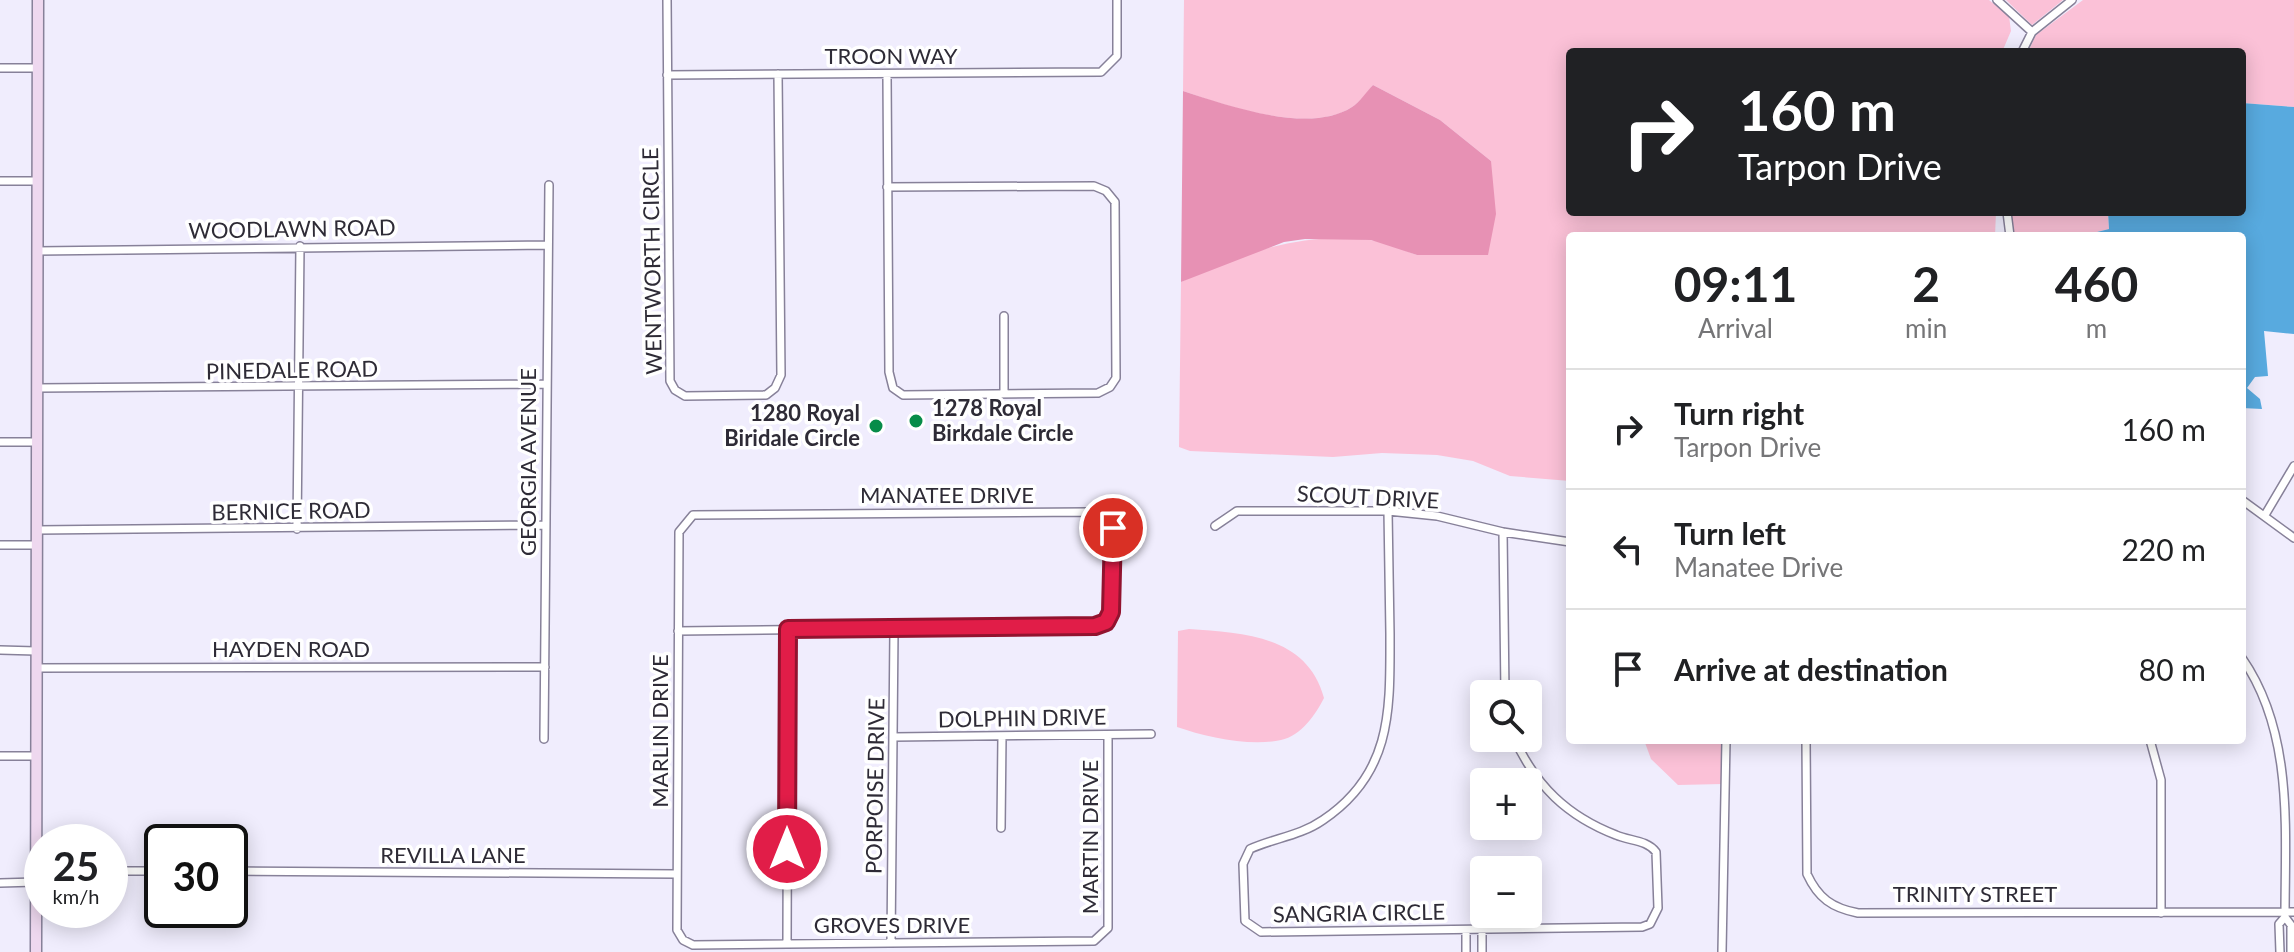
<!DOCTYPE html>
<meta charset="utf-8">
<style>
:root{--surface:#fff;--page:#f6f6f6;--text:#202124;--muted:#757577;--line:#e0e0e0}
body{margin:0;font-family:Lato,sans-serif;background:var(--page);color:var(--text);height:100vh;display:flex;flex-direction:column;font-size:30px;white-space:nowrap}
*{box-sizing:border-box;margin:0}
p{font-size:26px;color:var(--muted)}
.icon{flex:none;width:44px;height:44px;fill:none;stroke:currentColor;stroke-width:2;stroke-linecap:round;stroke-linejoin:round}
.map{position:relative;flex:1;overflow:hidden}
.panel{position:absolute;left:1566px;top:232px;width:680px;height:512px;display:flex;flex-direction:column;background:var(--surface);border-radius:8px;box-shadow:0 4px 20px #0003}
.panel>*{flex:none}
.banner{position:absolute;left:1566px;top:48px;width:680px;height:168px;border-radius:8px;box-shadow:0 4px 20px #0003;background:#202124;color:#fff;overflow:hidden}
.tools{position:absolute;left:1470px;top:680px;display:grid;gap:16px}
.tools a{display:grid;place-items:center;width:72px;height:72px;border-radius:8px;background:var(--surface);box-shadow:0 4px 20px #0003;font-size:40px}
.speed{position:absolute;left:24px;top:824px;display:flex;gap:16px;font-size:40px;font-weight:700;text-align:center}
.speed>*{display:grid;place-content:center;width:104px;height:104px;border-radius:50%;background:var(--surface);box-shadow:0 4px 20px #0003;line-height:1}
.speed small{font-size:20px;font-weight:400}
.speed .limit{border:4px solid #111;border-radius:12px;background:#fff;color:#111}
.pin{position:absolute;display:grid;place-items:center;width:68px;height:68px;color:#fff;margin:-34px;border:4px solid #fff;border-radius:50%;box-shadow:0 2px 8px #0007}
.me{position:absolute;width:88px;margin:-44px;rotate:0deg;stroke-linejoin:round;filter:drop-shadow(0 0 6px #0008)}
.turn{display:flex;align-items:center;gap:28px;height:168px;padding:0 40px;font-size:36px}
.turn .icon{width:104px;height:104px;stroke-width:2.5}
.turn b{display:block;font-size:56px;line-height:68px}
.eta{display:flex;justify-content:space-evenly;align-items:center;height:136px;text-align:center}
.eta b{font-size:48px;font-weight:700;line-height:56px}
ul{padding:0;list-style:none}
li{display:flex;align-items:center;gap:24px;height:120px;padding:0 40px;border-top:2px solid var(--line)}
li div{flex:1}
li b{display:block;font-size:30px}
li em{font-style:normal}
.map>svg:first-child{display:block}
.green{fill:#fbc1d7}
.forest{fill:#e791b4}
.water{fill:#58aadf}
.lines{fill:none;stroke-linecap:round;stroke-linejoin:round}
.street-casing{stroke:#878199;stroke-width:10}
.secondary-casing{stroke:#878199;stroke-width:13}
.street{stroke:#fff;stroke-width:7}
.secondary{stroke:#eed8ef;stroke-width:10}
.route-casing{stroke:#92132f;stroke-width:20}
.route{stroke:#e11d48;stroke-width:14}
.poi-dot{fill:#078c49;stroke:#fff;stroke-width:3}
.labels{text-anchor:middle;stroke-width:7;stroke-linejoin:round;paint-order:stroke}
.street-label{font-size:22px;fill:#2e2b36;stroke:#fff}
.poi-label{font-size:22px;font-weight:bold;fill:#2e2b36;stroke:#fff;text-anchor:start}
</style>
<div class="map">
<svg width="2294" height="952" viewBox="0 0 2294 952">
<rect width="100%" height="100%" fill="#f0edfd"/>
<path class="green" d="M1184,0H1989L2009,16L2011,31L2002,52H1570V212H1996L1995,236H1570V481L1510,476L1473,461L1437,455L1382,453L1333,457L1190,451L1179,447L1181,282C1239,253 1305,231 1370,240C1386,242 1402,250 1417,255L1491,161L1440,120L1373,85C1367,92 1360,102 1352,107C1309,135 1227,106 1183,91Z
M2006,0H2063L2032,25Z
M2083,0H2294V107L2242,103V52H2028L2036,35Z
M2011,212H2108L2109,229L2081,236H2015Z
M1189,629C1243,633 1307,635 1324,698C1316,714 1301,736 1281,740C1250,747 1206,737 1177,727L1178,631Z
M1644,740H1724L1723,784L1678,785L1651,759Z"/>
<path class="forest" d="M1373,85L1440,120L1491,161L1496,214L1488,255H1417L1371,240L1305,239L1284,242L1181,282L1183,91C1227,105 1309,135 1352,107C1360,102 1366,92 1373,85Z"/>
<path class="water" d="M2242,103L2294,107V334L2264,331L2268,376L2255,377L2247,388L2260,399L2262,409L2242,408V236H2097V232L2109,229L2108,212H2242Z"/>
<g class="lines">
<defs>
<path id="street" d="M667,0L670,381L675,390L685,396L766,395L775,388L781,375L778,74
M1997,0L2032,32
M2022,52L2032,32L2072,0
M0,68H37
M667,75L1101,72L1117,56V0
M0,181H37
M887,187L1094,186L1106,191L1115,202L1116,378L1110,387L1098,393L903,395L893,388L889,372L887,76
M2007,212L2010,236
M37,251L547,245
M1004,316V393
M38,388L547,384
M0,442H37
M2242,500L2294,538
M1388,511C1389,552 1389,593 1390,634C1390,709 1393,773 1323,820C1300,836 1274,838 1250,849L1243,864L1245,921L1261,932L1642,927L1650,924L1658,908L1656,852C1647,840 1630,841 1616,835C1567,816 1536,786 1514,738
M2265,515L2294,466
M1215,526L1237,511H1388L1437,516L1503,532L1570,542
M297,529L300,246
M37,530L545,525
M1503,532L1505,694
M0,545H36
M678,631L1095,626L1106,622L1111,612L1113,528L1105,518L1090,512L693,515L679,532L677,930L683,940L693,945L1094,941L1108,928V735
M0,650L36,651
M2242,658C2294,733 2285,829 2285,917L2291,925V952
M36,668L545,667
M894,737L1151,734
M544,739L549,185
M1806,740L1807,874C1818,898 1832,908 1858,913L2294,912
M2150,740L2161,780V913
M0,756H37
M1001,828L1002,736
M110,871H162
M230,871L676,874
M0,883L36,882
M1482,929V952
M1466,930V952
M891,943L894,630
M787,944L788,629
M1722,952L1726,740
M2280,952L2279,924L2285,917"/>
<path id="secondary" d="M36,952L38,0"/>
</defs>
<use href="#street" class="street-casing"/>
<use href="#secondary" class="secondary-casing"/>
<use href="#street" class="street"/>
<use href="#secondary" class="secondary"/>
</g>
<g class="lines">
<defs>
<path id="route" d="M787,849L788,629L1095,626L1106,622L1111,612L1113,528"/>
</defs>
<use href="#route" class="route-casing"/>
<use href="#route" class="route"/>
</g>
<g class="poi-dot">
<circle cx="916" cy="421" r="8"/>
<circle cx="876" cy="426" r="8"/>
</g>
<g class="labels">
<g class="street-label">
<text x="891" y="64">TROON WAY</text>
<text transform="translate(292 229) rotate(-1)" y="8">WOODLAWN ROAD</text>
<text transform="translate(652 261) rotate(-91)" y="8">WENTWORTH CIRCLE</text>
<text transform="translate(292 370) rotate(-1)" y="8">PINEDALE ROAD</text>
<text transform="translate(528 462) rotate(-90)" y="8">GEORGIA AVENUE</text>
<text x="947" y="503">MANATEE DRIVE</text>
<text transform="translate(1368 497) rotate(3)" y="8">SCOUT DRIVE</text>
<text transform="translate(291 511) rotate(-1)" y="8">BERNICE ROAD</text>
<text x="291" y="657">HAYDEN ROAD</text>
<text transform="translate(1022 718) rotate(-1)" y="8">DOLPHIN DRIVE</text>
<text transform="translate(660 731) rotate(-90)" y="8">MARLIN DRIVE</text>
<text transform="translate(875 786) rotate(-89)" y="8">PORPOISE DRIVE</text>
<text transform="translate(1090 837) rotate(-90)" y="8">MARTIN DRIVE</text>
<text x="453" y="863">REVILLA LANE</text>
<text x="1975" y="902">TRINITY STREET</text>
<text transform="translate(1359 913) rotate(-1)" y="8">SANGRIA CIRCLE</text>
<text x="892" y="933">GROVES DRIVE</text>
</g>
<g class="poi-label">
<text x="932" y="416">1278 Royal<tspan x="932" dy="25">Birkdale Circle</tspan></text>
<text x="860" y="421" text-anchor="end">1280 Royal<tspan x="860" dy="25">Biridale Circle</tspan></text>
</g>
</g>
</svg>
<div class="tools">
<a><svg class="icon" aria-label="search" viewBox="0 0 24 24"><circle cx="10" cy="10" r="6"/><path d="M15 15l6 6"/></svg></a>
<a>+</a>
<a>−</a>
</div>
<div class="speed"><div>25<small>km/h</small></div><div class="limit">30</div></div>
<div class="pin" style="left:1113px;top:528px;background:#d93025"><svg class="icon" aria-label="arrive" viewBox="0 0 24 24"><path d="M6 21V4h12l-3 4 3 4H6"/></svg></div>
<svg class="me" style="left:787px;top:849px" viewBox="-20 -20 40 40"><circle r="17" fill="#e11d48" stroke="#fff" stroke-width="3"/><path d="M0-11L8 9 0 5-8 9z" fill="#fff"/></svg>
<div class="banner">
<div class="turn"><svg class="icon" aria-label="right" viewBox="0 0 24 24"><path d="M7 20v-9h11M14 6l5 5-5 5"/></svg><div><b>160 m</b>Tarpon Drive</div></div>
</div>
<section class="panel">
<div class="eta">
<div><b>09:11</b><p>Arrival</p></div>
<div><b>2</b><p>min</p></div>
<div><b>460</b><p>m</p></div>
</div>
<ul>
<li><svg class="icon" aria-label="right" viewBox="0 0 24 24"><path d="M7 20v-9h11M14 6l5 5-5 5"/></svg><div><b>Turn right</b><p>Tarpon Drive</p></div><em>160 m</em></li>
<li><svg class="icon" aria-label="left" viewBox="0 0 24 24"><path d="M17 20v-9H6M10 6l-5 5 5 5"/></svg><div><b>Turn left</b><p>Manatee Drive</p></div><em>220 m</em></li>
<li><svg class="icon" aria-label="arrive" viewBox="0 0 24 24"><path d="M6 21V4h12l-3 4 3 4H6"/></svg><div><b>Arrive at destination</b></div><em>80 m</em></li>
</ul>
</section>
</div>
